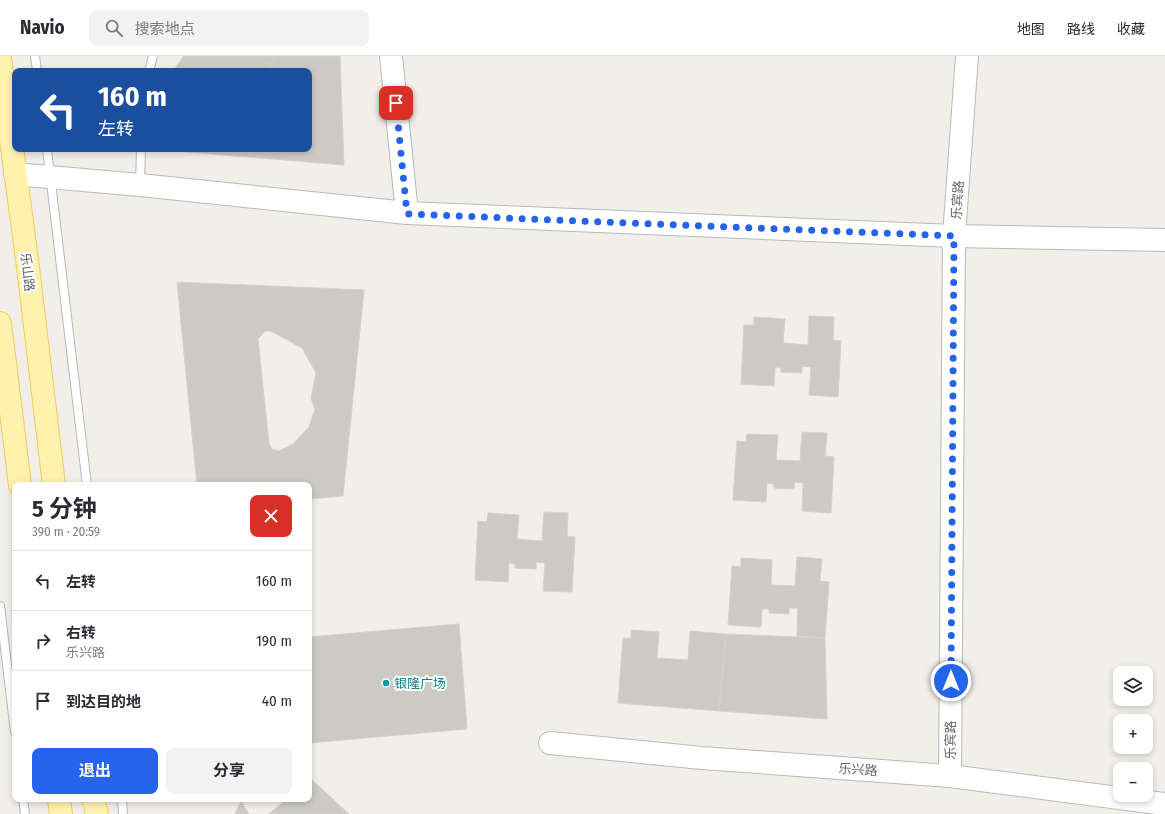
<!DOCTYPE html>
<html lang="zh">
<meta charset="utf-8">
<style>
:root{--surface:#fff;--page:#f2f2f3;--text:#2b2b33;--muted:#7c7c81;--line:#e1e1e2;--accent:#2563eb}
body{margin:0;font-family:"Fira Sans Condensed","Noto Sans SC",sans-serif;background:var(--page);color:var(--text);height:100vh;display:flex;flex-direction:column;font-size:15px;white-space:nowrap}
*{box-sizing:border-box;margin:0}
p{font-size:13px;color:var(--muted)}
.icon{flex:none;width:22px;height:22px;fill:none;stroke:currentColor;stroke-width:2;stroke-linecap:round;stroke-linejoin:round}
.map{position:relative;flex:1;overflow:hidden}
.drawer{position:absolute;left:12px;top:426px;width:300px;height:320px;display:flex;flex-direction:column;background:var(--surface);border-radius:8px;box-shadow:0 2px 6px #0003}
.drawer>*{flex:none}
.banner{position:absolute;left:12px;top:12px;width:300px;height:84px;border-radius:8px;box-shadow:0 2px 6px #0003;background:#1a4fa0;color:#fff;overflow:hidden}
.fabs{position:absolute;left:1113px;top:610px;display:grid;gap:8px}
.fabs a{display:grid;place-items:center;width:40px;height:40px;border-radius:8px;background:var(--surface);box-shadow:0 2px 6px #0003;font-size:20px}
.pin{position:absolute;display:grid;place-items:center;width:34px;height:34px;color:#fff;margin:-17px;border-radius:8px;box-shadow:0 2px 6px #0006}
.me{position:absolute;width:44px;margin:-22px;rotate:0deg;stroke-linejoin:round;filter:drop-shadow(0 0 3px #0008)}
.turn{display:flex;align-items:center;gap:14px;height:84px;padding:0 20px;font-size:18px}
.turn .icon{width:52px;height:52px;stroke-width:2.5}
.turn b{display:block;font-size:28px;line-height:34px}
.round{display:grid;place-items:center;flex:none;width:42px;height:42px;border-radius:8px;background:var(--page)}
.headline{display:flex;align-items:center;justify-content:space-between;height:68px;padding:0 20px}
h1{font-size:24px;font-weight:700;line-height:30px}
.action{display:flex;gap:8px;margin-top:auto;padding:8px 20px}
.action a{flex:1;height:46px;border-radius:8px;background:var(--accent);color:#fff;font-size:16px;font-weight:700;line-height:46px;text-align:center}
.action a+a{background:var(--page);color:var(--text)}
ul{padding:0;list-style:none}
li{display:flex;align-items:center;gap:12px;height:60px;padding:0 20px;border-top:1px solid var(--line)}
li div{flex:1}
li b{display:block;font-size:15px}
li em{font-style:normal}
header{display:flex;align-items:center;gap:24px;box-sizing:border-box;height:56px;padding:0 20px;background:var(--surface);border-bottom:1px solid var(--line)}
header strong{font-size:19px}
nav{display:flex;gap:22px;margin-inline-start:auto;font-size:14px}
.search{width:280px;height:36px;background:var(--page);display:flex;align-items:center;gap:10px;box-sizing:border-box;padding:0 14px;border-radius:8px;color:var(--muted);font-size:15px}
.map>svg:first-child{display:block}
.building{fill:#cccac5;stroke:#d6d1c6;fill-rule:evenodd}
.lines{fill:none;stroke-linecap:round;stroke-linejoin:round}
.lane-casing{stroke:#b5b8bc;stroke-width:10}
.secondary-casing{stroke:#b6babf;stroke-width:24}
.primary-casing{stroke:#f2c960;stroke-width:24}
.lane{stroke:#fff;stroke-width:8}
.secondary{stroke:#fff;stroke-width:22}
.primary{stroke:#fff2af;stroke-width:22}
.route{stroke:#2563eb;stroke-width:7;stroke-dasharray:0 12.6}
.culture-dot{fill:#0f9aa8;stroke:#fff;stroke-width:1.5}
.labels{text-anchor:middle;stroke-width:4;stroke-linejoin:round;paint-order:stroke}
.street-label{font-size:13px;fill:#5f6368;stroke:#fff}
.culture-label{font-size:13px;fill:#0d838f;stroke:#fff;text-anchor:start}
</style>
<header>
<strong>Navio</strong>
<div class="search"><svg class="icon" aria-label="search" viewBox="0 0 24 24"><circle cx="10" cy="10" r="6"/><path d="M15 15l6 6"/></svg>搜索地点</div>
<nav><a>地图</a><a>路线</a><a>收藏</a></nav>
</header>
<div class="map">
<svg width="1165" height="758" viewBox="0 0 1165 758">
<rect width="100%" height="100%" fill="#f1efe8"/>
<path class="building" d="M184,0H275L268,15H183L176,11Z
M275,0H340L344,109L153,93H309V15H268Z
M176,11L183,15H174Z
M177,226L364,234L343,440L309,443V429H197ZM265,275H271L302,292L316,317L311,342L315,353L309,371L293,388L279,395L272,393L269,388L258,283Z
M809,260L834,261L833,284L841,285L838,341L809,339L811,311L802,310V317L781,316V312L775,311L774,330L741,328L744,269H754V261L785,263L783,287L808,289Z
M802,376L827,377L825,400L834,401L831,457L802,455L803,427L795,426L794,433L774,432V428L767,427L766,446L733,444L737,385L746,386L747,378L778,379L776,404L800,405Z
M544,456L568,457L567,480L575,481L572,536L543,535L545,507L536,506V513L515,512V508L509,507L508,526L475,524L478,465L487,466L488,457L519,459L517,483L542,485Z
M797,501L822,503L820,525L829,526L825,582L797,580L798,552H789V558L769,557V553H762L761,571L728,569L732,510L741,511V502L772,504L771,529L795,530Z
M459,568L467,673L309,687V581Z
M631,574L659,576L657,602L688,604L690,575L726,578L719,655L618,647L623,582L631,583Z
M726,578L825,582L827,663L719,655Z
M311,723L349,758H269L287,743H309V725Z
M241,745L249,758H235Z"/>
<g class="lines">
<defs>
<path id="lane" d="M35,0L37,15
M149,15L153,0
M47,93L87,429
M140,128L141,93
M0,550L15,676
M23,743L25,758
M122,743L123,758"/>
<path id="secondary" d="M391,0L407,157
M15,118L140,129L407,157L954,180L1165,184
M550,687L702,702L950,720L1165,748
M950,720L954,180L967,0"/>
<path id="primary" d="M0,2L27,203L54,429
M0,267L20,429
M59,743L61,758
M93,743L97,758"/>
</defs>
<use href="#lane" class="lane-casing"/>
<use href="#secondary" class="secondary-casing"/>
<use href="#primary" class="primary-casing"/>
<use href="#lane" class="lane"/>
<use href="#secondary" class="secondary"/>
<use href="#primary" class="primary"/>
</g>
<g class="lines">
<path class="route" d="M396,47L407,158L954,180L951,625"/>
</g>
<circle class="culture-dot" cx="386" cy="627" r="4"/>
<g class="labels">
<g class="street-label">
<text transform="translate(957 144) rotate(-86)" y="5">乐宾路</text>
<text transform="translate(28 216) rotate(83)" y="5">乐山路</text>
<text transform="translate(950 684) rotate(-90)" y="5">乐宾路</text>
<text transform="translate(858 713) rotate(4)" y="5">乐兴路</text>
</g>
<g class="culture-label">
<text x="394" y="632">银隆广场</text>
</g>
</g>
</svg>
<div class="fabs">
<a><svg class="icon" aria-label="layers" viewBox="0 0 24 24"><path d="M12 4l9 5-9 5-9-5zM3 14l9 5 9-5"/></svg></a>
<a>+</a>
<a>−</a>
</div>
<div class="pin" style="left:396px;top:47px;background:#d93025"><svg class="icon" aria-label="arrive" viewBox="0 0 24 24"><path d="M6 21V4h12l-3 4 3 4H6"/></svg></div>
<svg class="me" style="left:951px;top:625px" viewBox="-20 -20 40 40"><circle r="17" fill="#2563eb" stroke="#fff" stroke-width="3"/><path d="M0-11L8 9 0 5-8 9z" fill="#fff"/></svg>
<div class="banner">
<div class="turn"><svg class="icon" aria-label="left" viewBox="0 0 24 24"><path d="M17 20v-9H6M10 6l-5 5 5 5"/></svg><div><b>160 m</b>左转</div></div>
</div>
<section class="drawer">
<div class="headline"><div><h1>5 分钟</h1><p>390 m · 20:59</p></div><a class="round" style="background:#d93025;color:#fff"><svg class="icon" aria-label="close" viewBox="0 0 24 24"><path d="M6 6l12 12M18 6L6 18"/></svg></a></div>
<ul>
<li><svg class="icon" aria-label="left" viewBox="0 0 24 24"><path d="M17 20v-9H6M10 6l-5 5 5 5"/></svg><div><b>左转</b></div><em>160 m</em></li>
<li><svg class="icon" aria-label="right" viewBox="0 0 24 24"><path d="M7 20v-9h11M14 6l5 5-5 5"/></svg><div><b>右转</b><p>乐兴路</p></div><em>190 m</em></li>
<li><svg class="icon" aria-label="arrive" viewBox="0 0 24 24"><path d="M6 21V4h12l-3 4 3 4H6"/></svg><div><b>到达目的地</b></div><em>40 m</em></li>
</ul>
<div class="action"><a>退出</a><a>分享</a></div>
</section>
</div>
